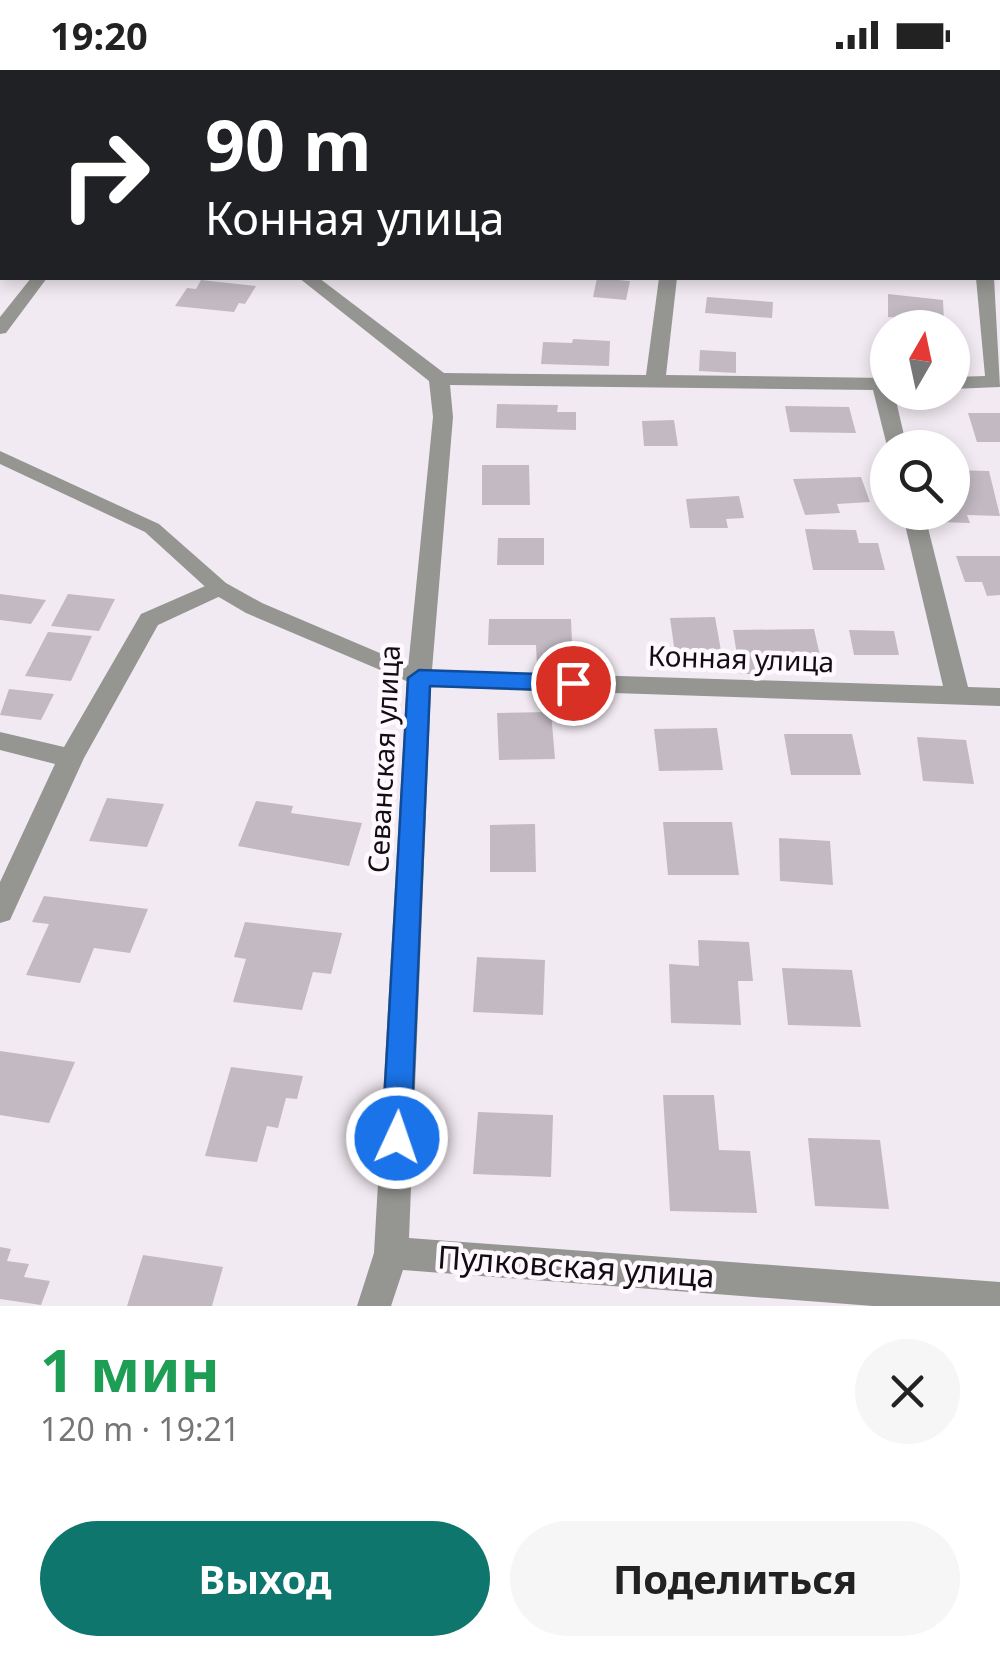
<!DOCTYPE html>
<html lang="ru">
<meta charset="utf-8">
<style>
:root{--surface:#fff;--page:#f6f6f6;--text:#222;--muted:#767676;--accent:#0f766e}
body{margin:0;font-family:"Noto Sans",sans-serif;background:var(--page);color:var(--text);height:100vh;display:flex;flex-direction:column;font-size:38px;white-space:nowrap}
*{box-sizing:border-box;margin:0}
p{font-size:32px;color:var(--muted)}
.icon{flex:none;width:55px;height:55px;fill:none;stroke:currentColor;stroke-width:2;stroke-linecap:round;stroke-linejoin:round}
.map{position:relative;height:1236px;overflow:hidden}
.sheet{display:flex;flex-direction:column;background:var(--surface);flex:1}
.sheet>*{flex:none}
.guide{position:absolute;left:0px;top:0px;width:1000px;height:210px;box-shadow:0 5px 15px #0003;background:#202124;color:#fff;overflow:hidden}
.needle{width:65px;rotate:9deg}
.buttons{position:absolute;left:870px;top:240px;display:grid;gap:20px}
.buttons a{display:grid;place-items:center;width:100px;height:100px;border-radius:50%;background:var(--surface);box-shadow:0 5px 15px #0003;font-size:50px}
.pin{position:absolute;display:grid;place-items:center;width:85px;height:85px;color:#fff;margin:-42px;border:5px solid #fff;border-radius:50%;box-shadow:0 2px 10px #0007}
.me{position:absolute;width:110px;margin:-55px;rotate:3deg;stroke-linejoin:round;filter:drop-shadow(0 0 8px #0008)}
.turn{display:flex;align-items:center;gap:35px;height:210px;padding:0 40px;font-size:45px}
.turn .icon{width:130px;height:130px;stroke-width:2.5}
.turn b{display:block;font-size:70px;line-height:85px}
.round{display:grid;place-items:center;flex:none;width:105px;height:105px;border-radius:52px;background:var(--page)}
.overview{display:flex;align-items:center;justify-content:space-between;height:170px;padding:0 40px}
h1{font-size:60px;font-weight:700;line-height:75px;color:#1e9e55}
.button{display:flex;gap:20px;margin-top:auto;padding:20px 40px}
.button a{flex:1;height:115px;border-radius:60px;background:var(--accent);color:#fff;font-size:40px;font-weight:700;line-height:115px;text-align:center}
.button a+a{background:var(--page);color:var(--text)}
.status{display:flex;justify-content:space-between;align-items:center;height:70px;padding:0 50px;background:var(--surface);direction:ltr}
.status svg{height:28px;fill:currentColor}
.map>svg:first-child{display:block}
.building{fill:#c2b9c2}
.lines{fill:none;stroke-linecap:round;stroke-linejoin:round}
.lane{fill:#959692;fill-rule:evenodd}
.street{fill:#959692;fill-rule:evenodd}
.route{fill:#1a73e8;stroke:#114b97;stroke-width:2.5}
.labels{text-anchor:middle;stroke-width:9;stroke-linejoin:round;paint-order:stroke}
.street-label{font-size:28px;fill:#110e11;stroke:#fff8ff}
.near-street-label{font-size:32px;fill:#110e11;stroke:#fff8ff}
</style>
<div class="status"><b>19:20</b><svg viewBox="0 0 49 12"><path d="M0 12V9h3v3zM5 12V6h3v6zM10 12V3h3v9zM15 12V0h3v12zM26 1h20v11H26zM47 4h2v5h-2z"/></svg></div>
<div class="map">
<svg width="1000" height="1236" viewBox="0 0 1000 1236">
<rect width="100%" height="100%" fill="#f2eaf2"/>
<path class="building" d="M597,208L630,211L626,230L593,227Z
M201,210L256,216L245,234L239,233L234,242L175,236L187,218L196,219Z
M888,224L943,230L944,252L888,247Z
M707,227L773,232L772,248L705,243Z
M573,269L610,271L609,296L541,294L543,272L572,273Z
M700,280L736,282V303L699,301Z
M497,334L558,335L557,342H576V360L496,358Z
M785,336L849,337L856,363L790,362Z
M968,343H1000V372H977Z
M674,350L678,376H644L642,351Z
M482,395H529L530,435H482Z
M952,400L989,401L1000,446L967,445L970,453L938,452L935,442H952Z
M861,407L870,432L837,434L840,443L805,445L793,409Z
M739,426L744,448L726,449L728,458H690L686,429Z
M805,459L856,460L859,473H878L885,500H813Z
M498,468H544V495H497Z
M956,486H1000V525L987,526L982,512H965Z
M0,524L46,530L31,554L0,550Z
M68,524L115,529L99,561L51,556Z
M715,547L721,581L675,583L670,548Z
M489,549H571L573,596H537L536,575H488Z
M814,559L823,599H756L757,604H740L733,560Z
M849,560L894,561L899,585H854Z
M48,562L92,566L71,611L25,606Z
M9,619L54,624L41,650L0,645Z
M551,642L555,689L499,690L497,643Z
M717,658L723,700L659,701L654,659Z
M784,664H852L861,705H791Z
M917,667L966,670L974,714L923,711Z
M107,728L164,734L147,777L89,771Z
M256,731L293,736L291,743L362,753L349,796L238,776Z
M663,752H732L739,805H668Z
M535,754L536,802H490V755Z
M779,768L830,771L833,815L780,811Z
M44,826L148,839L130,883L94,878L80,913L26,905L49,854L32,852Z
M245,852L342,863L331,904L313,902L302,940L233,932L246,889L234,887Z
M698,870L749,872L753,911H738L741,955L671,953L669,894L699,896Z
M477,887L545,890L543,945L473,942Z
M782,898L852,900L861,957L788,955Z
M0,981L75,992L49,1053L0,1045Z
M231,997L303,1006L297,1029L286,1028L278,1058L267,1056L257,1092L205,1086Z
M663,1025H714L719,1080L750,1081L757,1143L670,1141Z
M478,1042L553,1045L551,1107L473,1104Z
M808,1068L880,1070L889,1139L815,1136Z
M0,1177L11,1179L7,1191L29,1194L24,1207L50,1211L41,1235L0,1229Z
M143,1185L223,1197L212,1236H127Z"/>
<g class="lines">
<path class="lane" d="M31,208H47L6,263L0,264V247Z
M0,381L159,454L226,513L262,533L427,603L430,608L427,613H411L246,543L212,523L145,462L0,394Z"/>
<path class="street" d="M887,0H944L946,2H889Z
M957,0H973V2H958Z
M1000,1V11H998V2H994Z
M299,208H319L444,303L646,305L659,208H677L666,305L888,308V322H894L907,378L888,380L873,320L450,315L453,347L432,600L943,616L902,442H924L968,617L1000,618V636L431,617L409,1168L1000,1212V1236H873L403,1200L391,1236H357L374,1183L407,608L433,347L429,311Z
M976,208H994L1000,317L952,319V307L985,306Z
M219,510L231,518L227,523L158,555L84,688L10,850L0,853V812L55,694L0,680V662L64,677L141,544Z"/>
</g>
<path class="route" d="M419,600L573,605L584,613L573,621L430,616L411,1068L407,1077L397,1081L386,1077L382,1068L408,608Z"/>
<g class="labels">
<g class="street-label">
<text transform="translate(741 589) rotate(2)" y="10">Конная улица</text>
<text transform="translate(384 689) rotate(-87)" y="10">Севанская улица</text>
</g>
<g class="near-street-label">
<text transform="translate(576 1197) rotate(4)" y="11">Пулковская улица</text>
</g>
</g>
</svg>
<div class="buttons">
<a><svg class="needle" viewBox="-14 -14 28 28"><path d="M0-13l5 13h-10z" fill="#e53935"/><path d="M0 13l5-13h-10z" fill="#767676"/></svg></a>
<a><svg class="icon" aria-label="search" viewBox="0 0 24 24"><circle cx="10" cy="10" r="6"/><path d="M15 15l6 6"/></svg></a>
</div>
<div class="pin" style="left:573px;top:613px;background:#d93025"><svg class="icon" aria-label="arrive" viewBox="0 0 24 24"><path d="M6 21V4h12l-3 4 3 4H6"/></svg></div>
<svg class="me" style="left:397px;top:1068px" viewBox="-20 -20 40 40"><circle r="17" fill="#1a73e8" stroke="#fff" stroke-width="3"/><path d="M0-11L8 9 0 5-8 9z" fill="#fff"/></svg>
<div class="guide">
<div class="turn"><svg class="icon" aria-label="right" viewBox="0 0 24 24"><path d="M7 20v-9h11M14 6l5 5-5 5"/></svg><div><b>90 m</b>Конная улица</div></div>
</div>
</div>
<section class="sheet">
<div class="overview"><div><h1>1 мин</h1><p>120 m · 19:21</p></div><a class="round"><svg class="icon" aria-label="close" viewBox="0 0 24 24"><path d="M6 6l12 12M18 6L6 18"/></svg></a></div>
<div class="button"><a>Выход</a><a>Поделиться</a></div>
</section>
